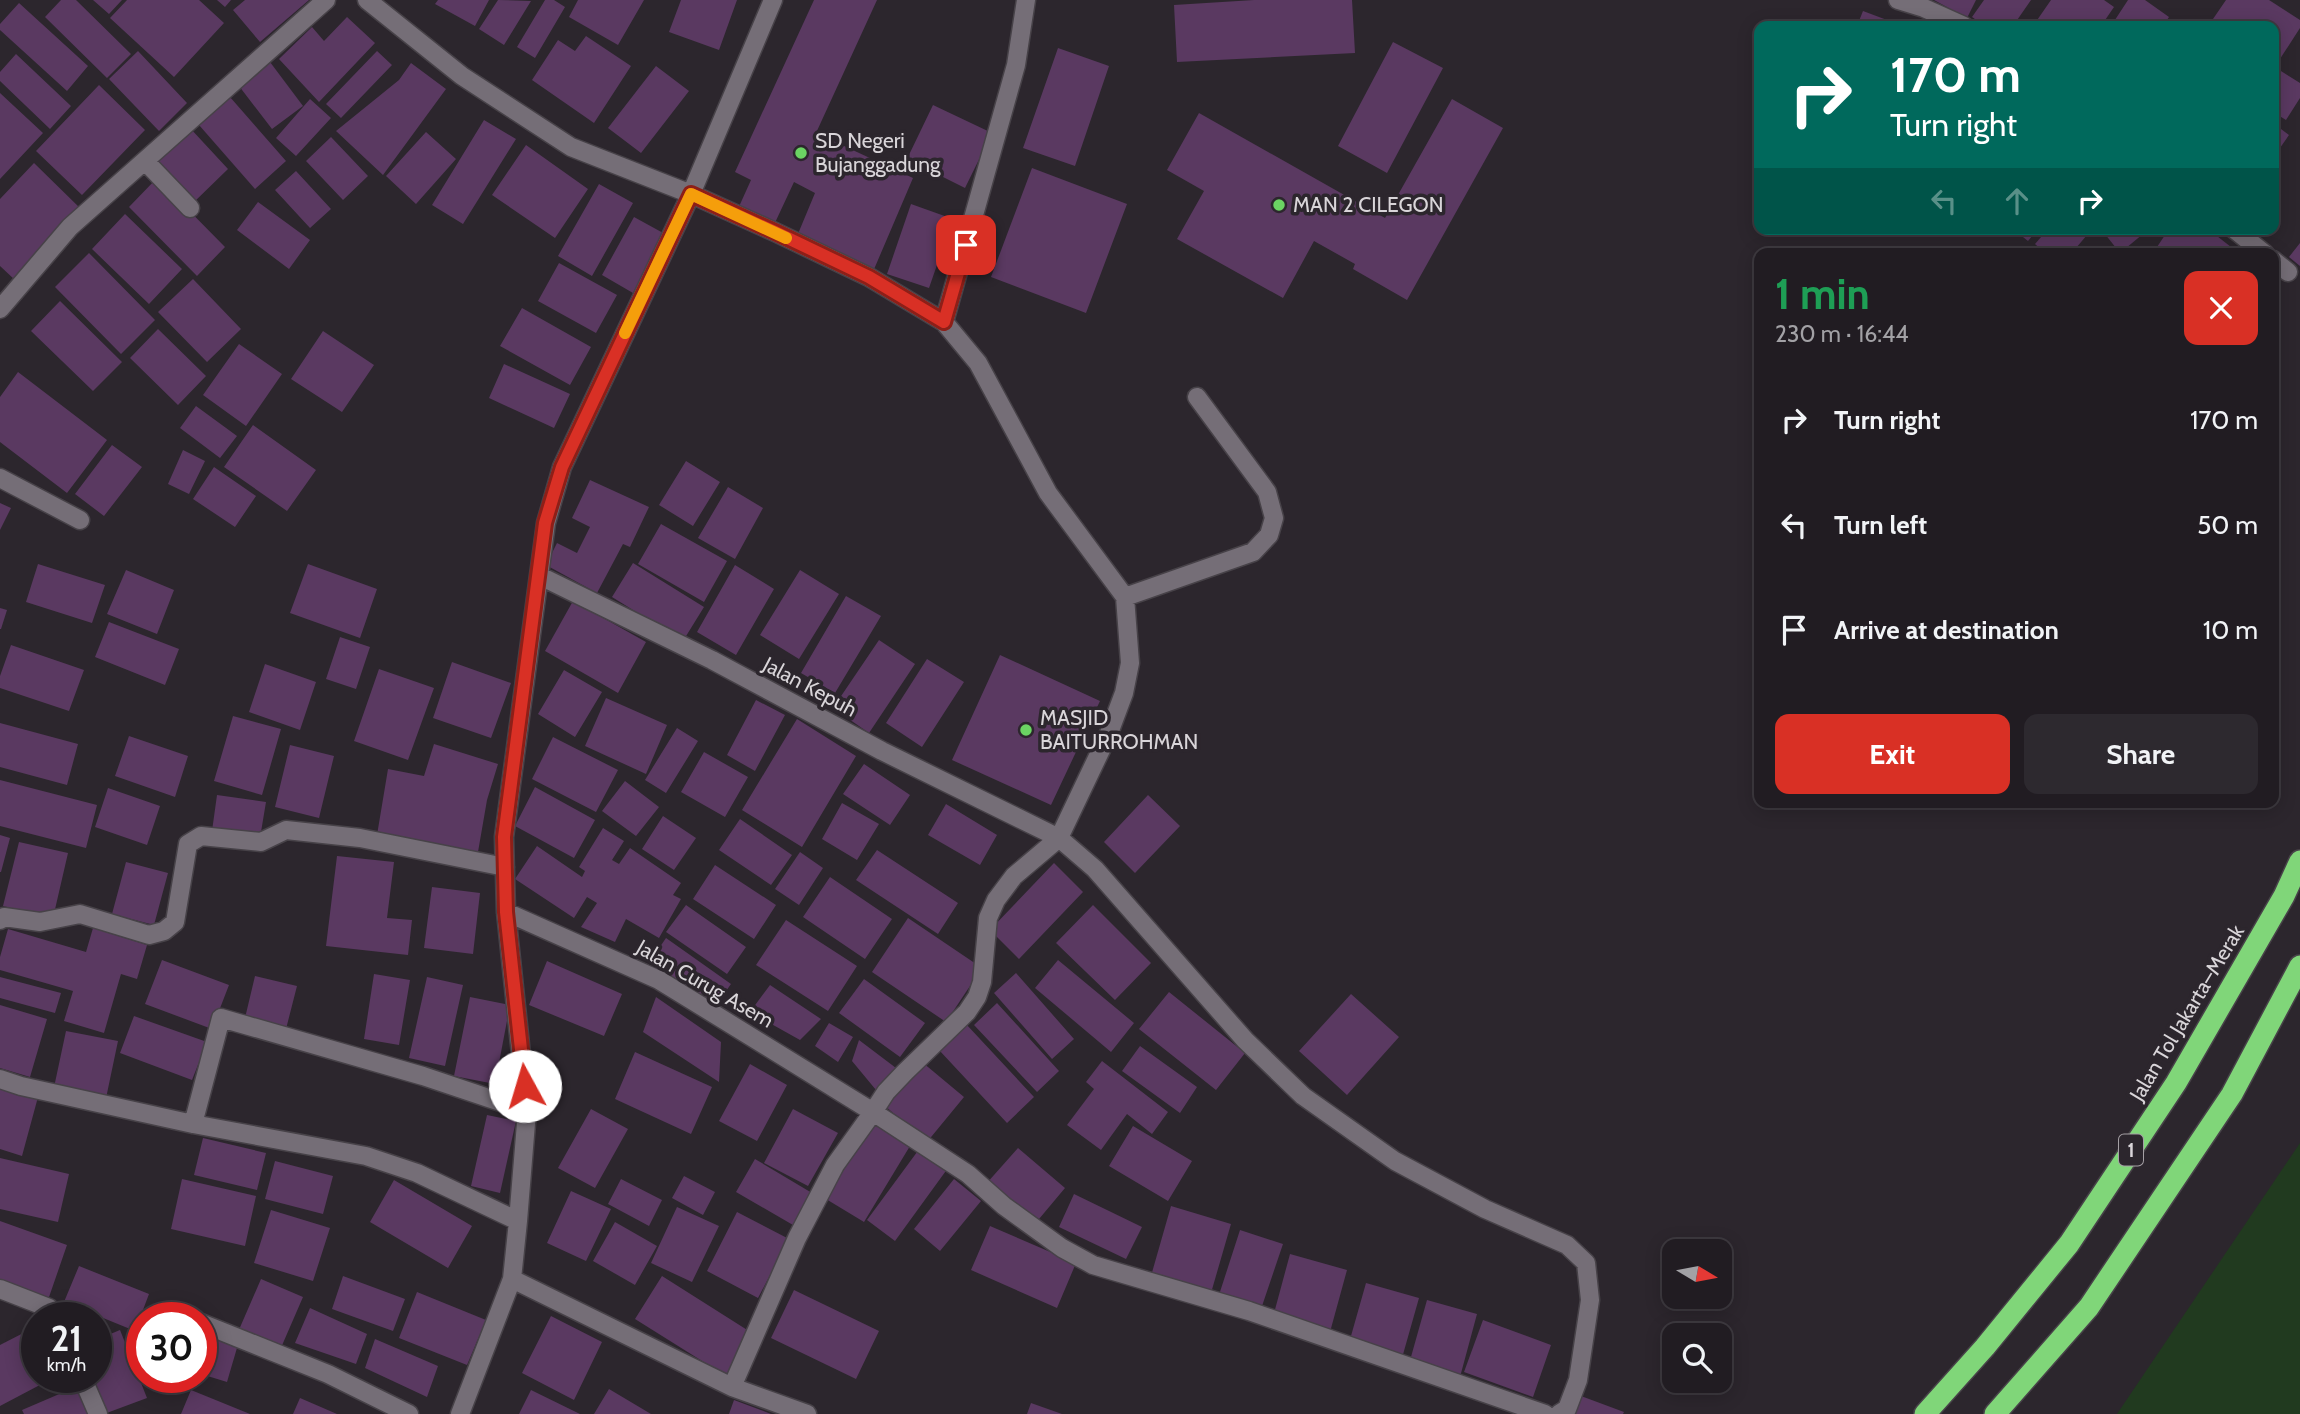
<!DOCTYPE html>
<meta charset="utf-8">
<style>
:root{--surface:#211c22;--page:#2d292f;--text:#f1f3f6;--muted:#a2a1a5;--line:#3e3a40;--accent:#d93025}
body{margin:0;font-family:Cabin,sans-serif;background:var(--page);color:var(--text);height:100vh;display:flex;flex-direction:column;font-size:26px;white-space:nowrap}
*{box-sizing:border-box;margin:0}
p{font-size:23px;color:var(--muted)}
.icon{flex:none;width:38px;height:38px;fill:none;stroke:currentColor;stroke-width:2;stroke-linecap:round;stroke-linejoin:round}
.map{position:relative;flex:1;overflow:hidden}
.side{position:absolute;left:1754px;top:248px;width:525px;height:560px;display:flex;flex-direction:column;background:var(--surface);border-radius:14px;box-shadow:0 4px 18px #0003,0 0 0 2px var(--line)}
.side>*{flex:none}
.hud{position:absolute;left:1754px;top:21px;width:525px;height:214px;border-radius:14px;box-shadow:0 4px 18px #0003,0 0 0 2px var(--line);background:#00695c;color:#fff;overflow:hidden}
.needle{width:46px;rotate:100deg}
.controls{position:absolute;left:1662px;top:1239px;display:grid;gap:14px}
.controls a{display:grid;place-items:center;width:70px;height:70px;border-radius:14px;background:var(--surface);box-shadow:0 4px 18px #0003,0 0 0 2px var(--line);font-size:35px}
.speed{position:absolute;left:21px;top:1302px;display:flex;gap:14px;font-size:35px;font-weight:700;text-align:center}
.speed>*{display:grid;place-content:center;width:91px;height:91px;border-radius:50%;background:var(--surface);box-shadow:0 4px 18px #0003,0 0 0 2px var(--line);line-height:1}
.speed small{font-size:18px;font-weight:400}
.speed .limit{border:10px solid #d22;background:#fff;color:#111}
.pin{position:absolute;display:grid;place-items:center;width:60px;height:60px;color:#fff;margin:-30px;border-radius:14px;box-shadow:0 4px 10px #0006}
.me{position:absolute;width:77px;margin:-38px;rotate:354deg;stroke-linejoin:round;filter:drop-shadow(0 0 5px #0008)}
.turn{display:flex;align-items:center;gap:24px;height:147px;padding:0 21px;font-size:32px}
.turn .icon{width:91px;height:91px;stroke-width:2.5}
.turn b{display:block;font-size:49px;line-height:60px}
.lanes{display:flex;align-items:center;height:66px;padding:0 21px;background:#0003;justify-content:center;gap:35px;direction:ltr}
.lanes .off{opacity:.35}
.round{display:grid;place-items:center;flex:none;width:74px;height:74px;border-radius:14px;background:var(--page)}
.headline{display:flex;align-items:center;justify-content:space-between;height:119px;padding:0 21px}
h1{font-size:42px;font-weight:800;line-height:52px;color:#1e9e55}
.primary-button{display:flex;gap:14px;margin-top:auto;padding:14px 21px}
.primary-button a{flex:1;height:80px;border-radius:14px;background:var(--accent);color:#fff;font-size:28px;font-weight:800;line-height:80px;text-align:center}
.primary-button a+a{background:var(--page);color:var(--text)}
ul{padding:0;list-style:none}
li{display:flex;align-items:center;gap:21px;height:105px;padding:0 21px}
li div{flex:1}
li b{display:block;font-size:26px}
li em{font-style:normal}
.map>svg:first-child{display:block}
.green{fill:#213a1f}
.building{fill:#5a3961}
.lines{fill:none;stroke-linecap:round;stroke-linejoin:round}
.minor-casing{stroke:#474248;stroke-width:21}
.highway-casing{stroke:#474248;stroke-width:24}
.minor{stroke:#756e77;stroke-width:18}
.highway{stroke:#80d679;stroke-width:21}
.route-casing{stroke:#8d1f18;stroke-width:18}
.route{stroke:#d93025;stroke-width:12}
.slow{stroke:#f59e0b;stroke-width:12}
.poi-dot{fill:#6bd363;stroke:#2c262d;stroke-width:2.5}
.labels{text-anchor:middle;stroke-width:7;stroke-linejoin:round;paint-order:stroke}
.shield{fill:#2c262d;stroke:#a5a0a5;stroke-width:2}
.shield-label{font-size:19px;font-weight:bold;fill:#d9d5d9}
.poi-label{font-size:21px;fill:#d9d5d9;stroke:#2c262d;text-anchor:start}
.street-label{font-size:21px;fill:#d9d5d9;stroke:#2c262d}
</style>
<div class="map">
<svg width="2300" height="1414" viewBox="0 0 2300 1414">
<rect width="100%" height="100%" fill="#2c262d"/>
<path class="green" d="M2300,1143V1414H2117Z"/>
<path class="building" d="M61,0H76L131,54L107,78L45,17Z
M93,0H122L109,14Z
M127,0H199L224,23L174,77L110,18Z
M217,0H231L225,7Z
M245,0H309L260,42L233,10Z
M438,0H489L475,26L435,4Z
M498,0L531,1L504,45L479,29Z
M545,0H554L565,7L535,58L517,47Z
M578,0H644L618,45L569,17Z
M681,0H737L719,50L669,32Z
M814,0H877L816,133L913,178L872,274L795,241L815,193L794,182L773,227L737,211L751,180L735,172Z
M1254,0H1352L1355,53L1177,62L1174,5Z
M1934,0H1976L1967,18Z
M1984,0H2031L2013,26H1985L1972,17Z
M2051,0H2104L2114,7L2101,26H2033Z
M2128,0H2145L2169,17L2163,26H2111Z
M2226,0H2269L2300,20V28L2278,62L2273,59V26H2223L2213,19Z
M19,3L88,66L67,91L0,30V24Z
M1863,11L1903,26H1857Z
M347,17L375,43L319,102L279,59L312,27L324,41Z
M586,36L631,66L594,123L532,80L558,40L575,51Z
M1393,42L1443,68L1387,173L1338,146Z
M1058,48L1109,66L1075,166L1023,148Z
M138,51L187,103L159,131L109,79Z
M377,51L392,65L341,118L326,104Z
M16,54L71,106L50,129L0,81V72Z
M270,62L303,106L272,129L239,86Z
M411,63L446,89L383,175L336,131L399,80Z
M656,66L689,91L641,153L608,128Z
M2273,66L2300,83V98L2286,120L2273,112Z
M99,85L145,130L82,195L36,151Z
M0,93L43,133L0,179Z
M230,97L286,161L255,189L199,125Z
M310,99L331,118L296,156L276,138Z
M1452,99L1503,128L1407,300L1353,269L1355,264L1314,241L1283,298L1177,239L1204,191L1167,170L1199,113L1385,218Z
M933,105L992,133L965,188L907,159Z
M484,120L516,139L463,224L432,205Z
M2273,123L2289,135L2273,158Z
M190,128L228,169L192,204L152,164Z
M426,132L456,159L416,204L386,176Z
M331,137L368,176L343,200L306,161Z
M526,145L588,189L555,238L492,195Z
M34,163L82,210L15,280L0,266V199Z
M1032,168L1127,204L1086,313L991,277Z
M296,171L331,209L310,228L275,190Z
M157,178L225,247L197,276L129,207Z
M599,184L633,203L592,276L558,256Z
M258,202L310,240L289,269L237,230Z
M911,204L953,219L929,288L887,274Z
M125,214L182,269L149,304L92,249Z
M634,217L665,234L633,293L602,275Z
M2013,229H2038L2028,241Z
M2048,229H2092L2071,254H2046L2035,244Z
M2101,229H2149L2120,253Z
M2169,229H2208L2231,247L2226,254H2166L2157,247Z
M2300,243V266L2289,257Z
M89,253L155,320L121,354L55,287Z
M559,263L617,295L596,333L538,301Z
M193,279L241,329L207,362L158,312Z
M60,301L122,362L93,391L31,331Z
M522,308L591,347L570,385L500,346Z
M158,329L206,376L178,405L130,358Z
M323,331L374,365L342,412L291,379Z
M239,344L282,374L246,426L203,395Z
M504,364L570,394L554,428L489,398Z
M18,372L107,440L67,493L0,442V397Z
M196,406L237,436L220,458L180,428Z
M253,425L316,470L287,511L224,467Z
M112,445L142,467L104,516L75,494Z
M183,450L205,461L189,494L168,484Z
M686,461L720,482L693,526L659,505Z
M214,467L256,496L235,527L193,499Z
M590,480L649,507L630,547L623,544L597,593L546,565L557,543L577,553L590,527L572,518Z
M728,487L763,508L735,559L698,538Z
M0,503L11,508L0,530Z
M661,524L727,561L704,602L638,564Z
M633,563L704,607L683,641L612,597Z
M38,564L105,585L92,623L26,602Z
M308,564L377,589L360,638L290,613Z
M735,565L774,589L736,655L697,632Z
M126,570L174,590L157,634L107,614Z
M800,570L839,594L799,659L760,635Z
M846,596L881,616L835,693L801,673Z
M573,601L646,642L618,693L545,651Z
M0,608L7,610L1,629H0Z
M109,622L179,649L165,685L95,657Z
M340,637L370,647L356,689L326,679Z
M879,640L915,664L869,733L833,708Z
M11,645L84,670L69,711L0,688V676Z
M1000,655L1100,701L1051,805L952,760Z
M927,659L964,682L922,747L886,723Z
M452,662L511,683L491,738L433,718Z
M265,664L316,682L300,730L249,712Z
M379,669L434,688L408,760L354,741Z
M564,670L602,692L575,737L538,714Z
M606,698L667,725L646,774L585,746Z
M756,700L785,715L755,771L727,755Z
M233,716L281,729L262,795L214,781Z
M797,719L856,756L802,847L742,810Z
M0,723L78,744L67,785L0,767Z
M677,728L698,741L666,793L645,780Z
M129,736L188,756L175,797L115,776Z
M553,737L618,770L596,812L532,779Z
M434,744L498,764L487,800L478,852L377,835L388,769L424,776Z
M290,745L334,756L319,818L275,807Z
M704,752L748,777L725,817L681,792Z
M864,764L910,795L890,825L843,794Z
M0,780L97,805L86,848L0,826Z
M625,781L659,807L636,836L602,811Z
M535,787L595,820L574,858L515,826Z
M108,788L160,806L147,845L95,827Z
M217,795L266,802L260,838L212,831Z
M1148,795L1180,826L1135,873L1104,842Z
M842,803L879,824L857,860L822,839Z
M946,804L997,835L980,865L928,835Z
M663,816L696,838L674,870L642,849Z
M740,819L792,855L771,885L719,850Z
M603,828L624,841L612,860L619,864L630,848L681,883L673,895L681,899L659,938L626,919L615,942L581,927L597,903L587,897L574,918L515,879L537,846L582,877L585,871L579,867Z
M0,835L10,838L1,872H0Z
M19,842L68,853L53,918L3,906Z
M877,850L958,903L938,934L856,880Z
M800,852L823,868L799,905L775,889Z
M337,856L394,862L387,918L412,920L408,955L326,946Z
M126,862L168,873L154,925L112,914Z
M1054,863L1083,892L1019,959L990,930Z
M715,865L776,905L754,939L693,899Z
M830,877L892,919L865,959L803,917Z
M432,887L480,893L473,954L424,948Z
M686,905L746,947L727,974L666,932Z
M1093,905L1151,963L1115,1000L1056,943Z
M908,918L982,968L946,1022L872,972Z
M786,920L857,966L828,1011L756,965Z
M93,928L147,945L137,979L121,974L104,1033L64,1021L73,991L0,970V957L8,929L86,952Z
M666,938L731,984L714,1008L649,963Z
M162,960L229,985L212,1029L145,1004Z
M1058,960L1134,1023L1111,1052L1035,988Z
M547,961L622,994L604,1036L529,1005Z
M1016,973L1074,1039L1052,1059L994,993Z
M374,974L410,980L399,1045L364,1039Z
M255,976L297,986L286,1029L245,1018Z
M0,977L61,993L55,1013L0,998Z
M427,977L463,985L445,1066L409,1058Z
M864,979L925,1023L900,1057L839,1013Z
M770,985L821,1019L800,1040L750,1012Z
M1169,992L1245,1053L1216,1090L1139,1029Z
M1351,994L1399,1037L1347,1095L1299,1051Z
M470,997L510,1005L495,1084L454,1076Z
M656,997L721,1042L719,1082L643,1032Z
M997,1003L1059,1071L1037,1092L974,1025Z
M0,1005L47,1019L30,1077L0,1068Z
M134,1016L207,1042L192,1080L120,1053Z
M829,1023L853,1037L838,1062L815,1046Z
M966,1024L1034,1097L1007,1123L939,1050Z
M66,1031L118,1041L105,1103L53,1092Z
M859,1040L896,1068L876,1090L852,1061Z
M1140,1046L1197,1087L1180,1113L1122,1071Z
M635,1052L712,1087L691,1134L615,1099Z
M1102,1061L1168,1112L1152,1134L1127,1114L1101,1150L1067,1125L1094,1089L1086,1082Z
M922,1062L964,1097L927,1142L885,1106Z
M750,1064L787,1085L757,1141L719,1121Z
M0,1086L38,1097L22,1156L0,1149Z
M591,1109L628,1129L595,1188L558,1168Z
M793,1109L838,1133L808,1186L764,1163Z
M487,1115L516,1121L500,1193L471,1186Z
M872,1123L910,1146L864,1222L826,1199Z
M1133,1126L1192,1161L1168,1201L1109,1166Z
M203,1138L266,1153L257,1190L194,1175Z
M920,1148L948,1168L895,1241L867,1220Z
M1018,1148L1065,1188L1034,1225L986,1184Z
M0,1158L69,1174L58,1222L0,1209Z
M755,1159L812,1193L793,1225L736,1192Z
M275,1161L333,1176L323,1214L265,1199Z
M684,1176L715,1192L703,1215L672,1198Z
M182,1179L256,1196L245,1246L171,1229Z
M621,1179L662,1200L649,1226L608,1204Z
M954,1179L981,1201L940,1251L914,1229Z
M394,1180L472,1226L448,1268L370,1222Z
M571,1191L611,1209L586,1261L547,1243Z
M1074,1194L1142,1227L1126,1259L1059,1227Z
M1171,1206L1231,1224L1211,1293L1151,1276Z
M677,1207L719,1226L692,1282L651,1263Z
M271,1210L330,1228L313,1281L254,1263Z
M737,1212L789,1239L758,1298L707,1271Z
M0,1221L67,1245L48,1300L0,1283Z
M615,1222L657,1246L635,1285L593,1261Z
M990,1226L1076,1263L1057,1308L971,1270Z
M1240,1230L1283,1244L1260,1312L1218,1298Z
M1290,1254L1347,1270L1330,1332L1273,1317Z
M79,1266L149,1294L135,1331L64,1302Z
M343,1276L405,1299L393,1331L332,1309Z
M662,1276L752,1333L726,1376L635,1319Z
M261,1279L303,1297L280,1350L238,1332Z
M1366,1283L1419,1298L1402,1358L1349,1343Z
M794,1290L879,1331L856,1379L771,1338Z
M417,1292L486,1320L467,1365L399,1338Z
M1427,1300L1477,1314L1460,1377L1409,1364Z
M310,1308L367,1334L356,1364L295,1343Z
M551,1316L602,1342L574,1400L522,1373Z
M1483,1320L1551,1345L1533,1397L1464,1372Z
M37,1326V1377H55L0,1406V1345Z
M120,1330L147,1398L104,1414L89,1377H96V1340Z
M201,1330L239,1341L227,1382L201,1374Z
M375,1339L438,1366L427,1397L365,1368Z
M78,1386L91,1414H24L22,1410Z
M609,1389L651,1414H594Z
M191,1390L250,1414H181Z
M531,1390L580,1414H519Z
M1581,1396L1624,1412L1623,1414H1575Z
M300,1398L337,1414H293Z
M734,1400L771,1414H729Z
M1031,1403L1062,1414H1027Z"/>
<g class="lines">
<defs>
<path id="minor" d="M367,0L462,76L571,147L691,194L775,232L869,277L944,322L978,363L1048,493L1125,597L1130,663L1124,693L1109,733L1059,838L1014,876L996,900L988,918L982,982L977,997L967,1012L905,1072L886,1092L873,1112L968,1174L1004,1206L1062,1248L1093,1265L1249,1311L1545,1414
M1898,0L1924,8L1964,26
M145,161L190,208
M2234,229L2265,254
M2273,260L2288,272
M0,309L70,227L326,0
M944,322L1016,65L1026,0
M0,478L80,520
M540,576L712,660L882,751L1059,838L1095,869L1245,1040L1303,1096L1395,1161L1485,1209L1567,1245L1586,1263L1590,1300L1578,1380L1567,1409L1559,1414
M1125,597L1253,552L1269,535L1274,518L1267,492L1197,397
M506,912L659,980L873,1112L835,1165L797,1238L732,1387
M0,920L4,917L40,922L80,914L149,935L164,931L175,922L188,844L201,836L261,842L286,830L360,838L505,867
M0,1079L21,1086L193,1124L366,1156L417,1173L518,1221
M193,1124L221,1018L423,1076L527,1111
M512,1279L732,1387L807,1414
M0,1289L49,1308L57,1318
M186,1316L189,1318
M201,1323L328,1374L409,1414
M82,1377L98,1414
M460,1414L512,1279L518,1221L527,1111L506,912L504,837L546,523L562,467L691,194L773,0"/>
<path id="highway" d="M1925,1414L1985,1347L2069,1244L2176,1083L2284,896L2300,861
M1995,1414L2089,1307L2232,1094L2300,966"/>
</defs>
<use href="#minor" class="minor-casing"/>
<use href="#highway" class="highway-casing"/>
<use href="#minor" class="minor"/>
<use href="#highway" class="highway"/>
</g>
<g class="lines">
<defs>
<path id="route" d="M525,1086L506,912L504,837L545,523L562,467L691,194L775,232L869,277L944,322L966,245"/>
</defs>
<use href="#route" class="route-casing"/>
<use href="#route" class="route"/>
<path class="slow" d="M625,333L691,194L786,238"/>
</g>
<g class="poi-dot">
<circle cx="801" cy="153" r="7"/>
<circle cx="1279" cy="205" r="7"/>
<circle cx="1026" cy="730" r="7"/>
</g>
<g class="labels">
<rect class="shield" x="2119" y="1134.5" width="24" height="31" rx="5"/>
<g class="shield-label">
<text x="2131" y="1157">1</text>
</g>
<g class="poi-label">
<text x="815" y="148">SD Negeri<tspan x="815" dy="24">Bujanggadung</tspan></text>
<text x="1293" y="212">MAN 2 CILEGON</text>
<text x="1040" y="725">MASJID<tspan x="1040" dy="24">BAITURROHMAN</tspan></text>
</g>
<g class="street-label">
<text transform="translate(810 687) rotate(28)" y="7">Jalan Kepuh</text>
<text transform="translate(705 984) rotate(30)" y="7">Jalan Curug Asem</text>
<text transform="translate(2187 1013) rotate(-59)" y="7">Jalan Tol Jakarta–Merak</text>
</g>
</g>
</svg>
<div class="controls">
<a><svg class="needle" viewBox="-14 -14 28 28"><path d="M0-13l5 13h-10z" fill="#e53935"/><path d="M0 13l5-13h-10z" fill="#a2a1a5"/></svg></a>
<a><svg class="icon" aria-label="search" viewBox="0 0 24 24"><circle cx="10" cy="10" r="6"/><path d="M15 15l6 6"/></svg></a>
</div>
<div class="speed"><div>21<small>km/h</small></div><div class="limit">30</div></div>
<div class="pin" style="left:966px;top:245px;background:#d93025"><svg class="icon" aria-label="arrive" viewBox="0 0 24 24"><path d="M6 21V4h12l-3 4 3 4H6"/></svg></div>
<svg class="me" style="left:525px;top:1086px" viewBox="-20 -20 40 40"><circle r="19" fill="#fff"/><path d="M0-13L10 11 0 6-10 11z" fill="#d93025"/></svg>
<div class="hud">
<div class="turn"><svg class="icon" aria-label="right" viewBox="0 0 24 24"><path d="M7 20v-9h11M14 6l5 5-5 5"/></svg><div><b>170 m</b>Turn right</div></div>
<div class="lanes"><svg class="icon off" aria-label="left" viewBox="0 0 24 24"><path d="M17 20v-9H6M10 6l-5 5 5 5"/></svg><svg class="icon off" aria-label="ahead" viewBox="0 0 24 24"><path d="M12 20V5M6 11l6-6 6 6"/></svg><svg class="icon" aria-label="right" viewBox="0 0 24 24"><path d="M7 20v-9h11M14 6l5 5-5 5"/></svg></div>
</div>
<section class="side">
<div class="headline"><div><h1>1 min</h1><p>230 m · 16:44</p></div><a class="round" style="background:#d93025;color:#fff"><svg class="icon" aria-label="close" viewBox="0 0 24 24"><path d="M6 6l12 12M18 6L6 18"/></svg></a></div>
<ul>
<li><svg class="icon" aria-label="right" viewBox="0 0 24 24"><path d="M7 20v-9h11M14 6l5 5-5 5"/></svg><div><b>Turn right</b></div><em>170 m</em></li>
<li><svg class="icon" aria-label="left" viewBox="0 0 24 24"><path d="M17 20v-9H6M10 6l-5 5 5 5"/></svg><div><b>Turn left</b></div><em>50 m</em></li>
<li><svg class="icon" aria-label="arrive" viewBox="0 0 24 24"><path d="M6 21V4h12l-3 4 3 4H6"/></svg><div><b>Arrive at destination</b></div><em>10 m</em></li>
</ul>
<div class="primary-button"><a>Exit</a><a>Share</a></div>
</section>
</div>
